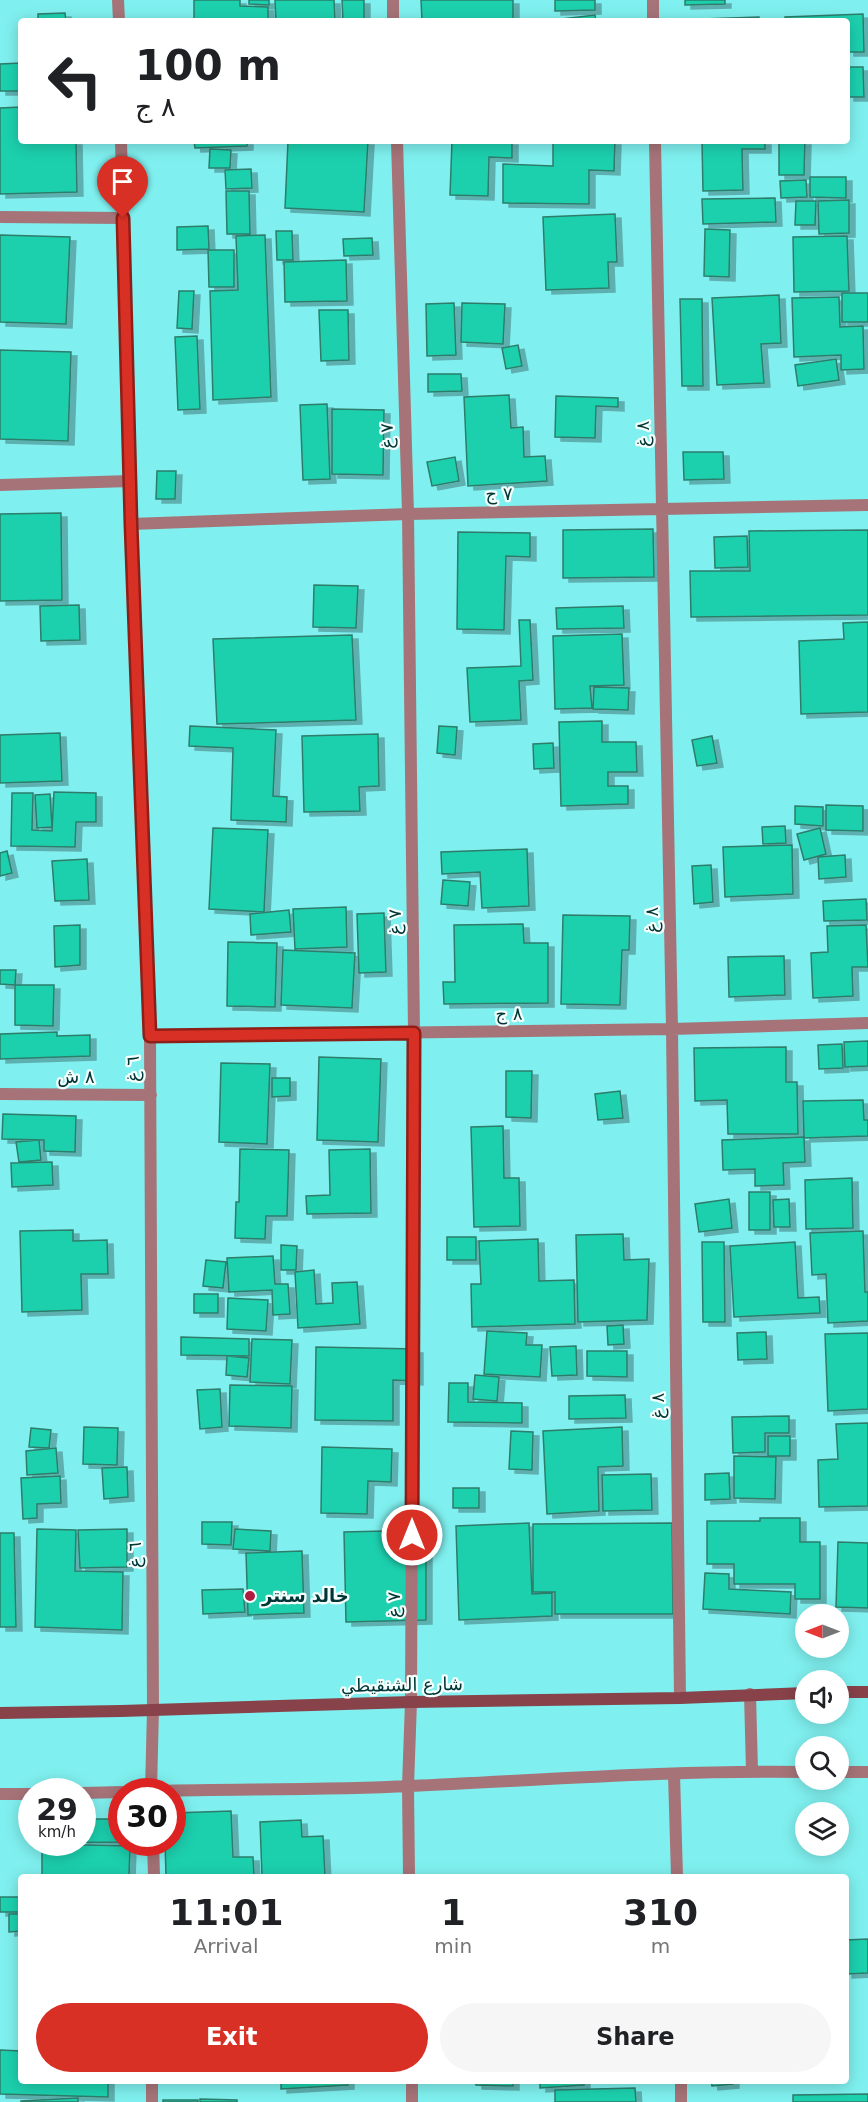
<!DOCTYPE html>
<meta charset="utf-8">
<style>
:root{--surface:#fff;--page:#f6f6f6;--text:#202124;--muted:#757577;--accent:#d93025}
body{margin:0;font-family:"DejaVu Sans","Noto Naskh Arabic",sans-serif;background:var(--page);color:var(--text);height:100vh;display:flex;flex-direction:column;font-size:22px;white-space:nowrap}
*{box-sizing:border-box;margin:0}
p{font-size:20px;color:var(--muted)}
.icon{flex:none;width:33px;height:33px;fill:none;stroke:currentColor;stroke-width:2;stroke-linecap:round;stroke-linejoin:round}
.map{position:relative;flex:1;overflow:hidden}
.sheet{position:absolute;left:18px;top:1874px;width:831px;height:210px;display:flex;flex-direction:column;background:var(--surface);border-radius:6px;box-shadow:0 3px 15px #0003}
.sheet>*{flex:none}
.hud{position:absolute;left:18px;top:18px;width:832px;height:126px;border-radius:6px;box-shadow:0 3px 15px #0003;background:#fff;color:var(--text);overflow:hidden}
.needle{width:39px;rotate:270deg}
.fabs{position:absolute;left:795px;top:1604px;display:grid;gap:12px}
.fabs a{display:grid;place-items:center;width:54px;height:54px;border-radius:50%;background:var(--surface);box-shadow:0 3px 15px #0003;font-size:30px}
.speed{position:absolute;left:18px;top:1778px;display:flex;gap:12px;font-size:30px;font-weight:700;text-align:center}
.speed>*{display:grid;place-content:center;width:78px;height:78px;border-radius:50%;background:var(--surface);box-shadow:0 3px 15px #0003;line-height:1}
.speed small{font-size:15px;font-weight:400}
.speed .limit{border:9px solid #d22;background:#fff;color:#111}
.pin{position:absolute;display:grid;place-items:center;width:51px;height:51px;color:#fff;margin:-62px -26px;border-radius:50% 50% 50% 0;rotate:-45deg;box-shadow:0 0 6px #0007}
.pin .icon{rotate:45deg}
.me{position:absolute;width:66px;margin:-33px;rotate:0deg;stroke-linejoin:round;filter:drop-shadow(0 0 4px #0008)}
.turn{display:flex;align-items:center;gap:21px;height:126px;padding:0 18px;font-size:27px}
.turn .icon{width:78px;height:78px;stroke-width:2.5}
.turn b{display:block;font-size:42px;line-height:51px}
.eta{display:flex;justify-content:space-evenly;align-items:center;height:102px;text-align:center}
.eta b{font-size:36px;font-weight:700;line-height:42px}
.button{display:flex;gap:12px;margin-top:auto;padding:12px 18px}
.button a{flex:1;height:69px;border-radius:36px;background:var(--accent);color:#fff;font-size:24px;font-weight:700;line-height:69px;text-align:center}
.button a+a{background:var(--page);color:var(--text)}
.map>svg:first-child{display:block}
.building{fill:#1fd0ae;stroke:#2d7d6b;stroke-width:1.5;filter:url(#shadow)}
.lines{fill:none;stroke-linecap:round;stroke-linejoin:round}
.street{stroke:#a67478;stroke-width:12}
.secondary{stroke:#88424a;stroke-width:12}
.route-casing{stroke:#8d1f18;stroke-width:15}
.route{stroke:#d93025;stroke-width:10}
.poi-dot{fill:#b01c40;stroke:#f4fefd;stroke-width:2}
.labels{text-anchor:middle;stroke-width:4.5;stroke-linejoin:round;paint-order:stroke}
.street-label{font-size:18px;fill:#003535;stroke:#f4fefd}
.poi-label{font-size:18px;font-weight:bold;fill:#003535;stroke:#f4fefd;text-anchor:start}
</style>
<div class="map">
<svg width="868" height="2102" viewBox="0 0 868 2102">
<defs>
<filter id="shadow"><feDropShadow dx="6" dy="4" stdDeviation="0" flood-color="#0004"/></filter>
</defs>
<rect width="100%" height="100%" fill="#7ff0ef"/>
<path class="building" d="M194,0H240V6L268,7V21L194,20Z
M249,0H269V5L249,4Z
M275,0H334L335,21H276Z
M342,0H364V21H343Z
M421,0H513V19L422,21Z
M555,0H595V10L555,11Z
M685,0H725V4L685,5Z
M65,13L66,21H38V14Z
M863,14L864,52H848V21H785V17Z
M595,15L596,21H544Z
M759,17V21H703V19Z
M21,63V91H0V64Z
M848,67H863L864,97H848Z
M21,107V141H76L77,192L0,194V108Z
M194,141H247V146L195,148Z
M288,141H368L364,212L285,208Z
M452,141H512V158L489,157L488,196L450,195Z
M553,141H615L614,171L589,170V204L503,203V164L553,166Z
M702,141H765V149H742L743,190L703,191Z
M779,141H805L804,175H779Z
M210,149L231,150L230,168H209Z
M251,169L252,188L226,189L225,170Z
M810,177H846V198L810,197Z
M806,180L807,197L781,198L780,181Z
M226,191H249L250,234H227Z
M775,198L776,222L703,224L702,199Z
M849,200V233L819,234L818,201Z
M796,201H816L815,225H795Z
M615,214L617,262H608L609,288L546,290L543,217Z
M208,226L209,249L177,250V227Z
M705,229L730,230L729,277L704,276Z
M276,231H292L293,260H277Z
M0,235L70,237L66,324L0,322Z
M265,235L271,397L213,400L210,291L238,290L236,236Z
M847,236L849,291L794,292L793,237Z
M372,238L373,255L344,256L343,239Z
M208,250H234V287H209Z
M346,260L347,301L285,302L284,262Z
M179,291H194L192,329L177,328Z
M842,293H868V322H842Z
M779,295L781,343L761,344L764,383L717,385L712,298Z
M839,297L840,327L863,326L864,369L841,370V355L794,357L792,298Z
M680,299H702L703,386H682Z
M454,303L456,355L427,356L426,304Z
M462,303L505,304L503,344L461,342Z
M319,310H348L349,360L321,361Z
M197,336L200,409L178,410L175,337Z
M518,345L522,366L506,369L502,348Z
M0,350L71,352L68,441L0,439Z
M836,359L839,380L798,386L795,365Z
M428,374H461L462,391L428,392Z
M509,395L511,428L523,427L524,457L545,456L547,481L468,486L464,397Z
M556,396L618,398V407L596,406L595,438L555,437Z
M327,404L330,479L303,480L300,405Z
M332,409L384,410L383,475L332,474Z
M683,452H723L724,479L684,480Z
M455,457L459,481L432,486L427,462Z
M157,471H176L175,499H156Z
M61,513L62,600L0,601V514Z
M653,529L654,577L563,578V530Z
M868,530V615L691,617L690,571H750L749,531Z
M458,532L530,533V557L506,556L504,630L457,629Z
M747,536L748,567L715,568L714,537Z
M314,585L358,586L356,628L313,627Z
M79,605L80,640L41,641L40,606Z
M623,606L624,628L557,629L556,608Z
M519,620H530L533,680L519,681L521,720L470,722L467,668L521,666Z
M868,622V712L801,714L799,641L844,639L843,623Z
M622,634L624,685L590,686L592,708L555,709L553,636Z
M352,635L356,720L217,724L213,639Z
M594,687L629,688L628,710L593,709Z
M602,721V742H636L637,772H608V786H628V804L561,806L559,722Z
M190,726L276,730L273,796L287,797L286,822L231,820L233,748L189,746Z
M439,726L457,727L455,755L437,753Z
M60,733L62,781L0,783V735Z
M378,734L379,786L359,787L360,811L304,812L302,736Z
M712,736L717,763L697,766L692,740Z
M553,743L554,768L534,769L533,744Z
M54,792L96,793V822H76L75,847L11,846L12,793H33L32,830L52,831Z
M50,794L52,827L37,828L35,795Z
M826,805L863,806V831L826,830Z
M795,806L823,807V826L795,824Z
M785,826L786,843L763,844L762,827Z
M213,828L268,830L264,912L209,909Z
M820,828L826,854L804,860L797,834Z
M792,845L793,894L725,897L723,847Z
M527,849L529,906L482,908L480,872L442,874L441,852Z
M7,851L12,873L0,876V853Z
M845,855L846,877L819,879L818,857Z
M87,859L89,900L55,901L52,861Z
M711,865L713,902L694,904L692,866Z
M443,880L470,882L468,906L441,904Z
M866,899L867,920L824,921L823,901Z
M346,907L347,947L295,949L293,909Z
M289,910L291,932L251,935L250,914Z
M384,913L386,972L359,973L357,914Z
M563,915L630,916L629,950H622L620,1005L561,1004Z
M523,924L524,943H548V1003L444,1004L443,982H455L454,925Z
M80,925V965L55,967L54,926Z
M866,925L868,967H852L853,996L813,998L811,953L828,952L827,926Z
M228,942L277,943L275,1007L227,1006Z
M283,950L355,953L352,1008L281,1005Z
M784,956L785,995L729,997L728,957Z
M0,970H16L15,985L0,984Z
M15,985H54L53,1026L15,1025Z
M57,1032V1036L90,1035V1056L0,1059V1034Z
M868,1041V1066L845,1067L844,1042Z
M842,1044L843,1068L819,1069L818,1045Z
M786,1047V1082H797L798,1134H728L727,1100L695,1101L694,1048Z
M319,1057L381,1059L378,1142L317,1140Z
M221,1063L270,1064L267,1144L219,1142Z
M506,1071H532L531,1118L506,1117Z
M272,1078H290V1096L272,1097Z
M620,1091L623,1118L598,1120L595,1094Z
M863,1100L864,1120H868V1136L804,1138L803,1101Z
M3,1114L76,1116L75,1152L44,1151V1140L2,1139Z
M503,1126L504,1178H519L520,1226L474,1227L471,1127Z
M804,1137L805,1162L783,1163L784,1185L755,1186V1169L723,1170L722,1140Z
M39,1140L41,1160L19,1162L16,1142Z
M240,1149L289,1150L287,1216H266L265,1239L235,1238L236,1202H239Z
M370,1149L371,1213L307,1214L306,1196L330,1195L329,1150Z
M52,1162L53,1185L12,1187L11,1163Z
M852,1178L853,1228L806,1229L805,1180Z
M749,1192H770V1230H749Z
M729,1199L732,1228L699,1232L695,1204Z
M789,1199L790,1227H774L773,1200Z
M73,1230V1241L107,1240L108,1274H81L82,1310L22,1312L20,1231Z
M863,1231L865,1292H868V1321L828,1323L826,1274L812,1275L810,1233Z
M623,1234L624,1260L649,1259L647,1320L578,1322L576,1235Z
M447,1237H476V1260H447Z
M538,1239L539,1281L574,1280L575,1324L472,1327L471,1284H481L479,1241Z
M702,1242H724L725,1322H703Z
M795,1242L798,1298L819,1297L820,1313L734,1317L730,1246Z
M281,1245L297,1246L296,1270H281Z
M273,1256L275,1284H288L290,1314L273,1315L272,1290L229,1292L227,1258Z
M206,1260L226,1262L223,1288L203,1286Z
M314,1270L316,1304L333,1303L332,1283L357,1282L360,1324L298,1328L295,1272Z
M194,1294H218V1313H194Z
M228,1298L268,1300L266,1331L227,1329Z
M623,1325L624,1344L608,1345L607,1326Z
M487,1331L527,1333L526,1345H542L540,1377L484,1374Z
M766,1332L767,1359L738,1360L737,1333Z
M868,1333V1409L828,1411L825,1334Z
M181,1337L249,1339V1356L181,1355Z
M252,1339L292,1340L290,1384L250,1382Z
M576,1346L577,1375L552,1376L550,1347Z
M316,1347L417,1349V1381L393,1380V1421L315,1420Z
M587,1351H627V1377L587,1376Z
M227,1356L249,1358L247,1377L226,1375Z
M475,1375L499,1377L497,1401L473,1399Z
M449,1383H468V1402L522,1403V1423L448,1422Z
M230,1385L292,1386L291,1428L229,1426Z
M220,1389L222,1427L200,1429L197,1390Z
M625,1395L626,1418L569,1419V1396Z
M789,1416V1433H765V1452L733,1453L732,1417Z
M868,1423V1506L819,1507L818,1460L838,1459L836,1424Z
M84,1427L118,1428L117,1465L83,1464Z
M622,1427L623,1466L598,1467L599,1511L547,1514L543,1431Z
M31,1428L51,1430L49,1448L29,1447Z
M511,1431L533,1432L532,1470L509,1469Z
M768,1436H790V1456H768Z
M322,1447L392,1449L391,1482L368,1481L367,1514L321,1513Z
M56,1448L58,1473L27,1475L26,1451Z
M734,1456L776,1457L775,1499L734,1498Z
M127,1467L128,1497L104,1499L102,1468Z
M729,1473L730,1499L705,1500V1474Z
M651,1474L652,1510L603,1511L602,1475Z
M60,1476L61,1503L37,1504V1518L23,1519L21,1478Z
M453,1488H479V1508H453Z
M760,1518H800V1542H820V1599H795V1584H734V1564H707V1521H760Z
M202,1522H232L231,1545L202,1544Z
M529,1523L532,1594L552,1593V1616L459,1620L456,1526Z
M672,1523L673,1614H555V1592H533V1524Z
M37,1529L76,1530L75,1571L123,1572L122,1630L35,1627Z
M127,1529V1567L80,1568L78,1530Z
M235,1529L271,1531L270,1551L233,1549Z
M426,1530V1620L346,1622L344,1532Z
M0,1533H14L16,1627H0Z
M838,1542L868,1543V1608L836,1607Z
M302,1551L304,1613L248,1615L246,1553Z
M705,1573L729,1574V1589L791,1592L790,1614L703,1609Z
M243,1589L245,1612L203,1614L202,1590Z
M231,1811L233,1857H253L254,1876H166L165,1842H172V1813Z
M82,1819H122V1842L41,1843L82,1842Z
M301,1820L302,1837L323,1836L325,1876H262L260,1822Z
M42,1844L130,1846L129,1876H42Z
M0,1897H21V1912H0Z
M9,1914H21V1931L9,1932Z
M868,1939V1973L846,1974V1940Z
M0,2050L21,2051V2080H108V2097L0,2094Z
M281,2080H348V2085L281,2089Z
M476,2080H513V2086L476,2085Z
M540,2080H584V2085L540,2088Z
M711,2080H733V2084L712,2086Z
M635,2088L636,2102H555V2090Z
M868,2094V2102H793V2095Z
M78,2098V2102H21V2101Z
M200,2099L237,2100V2102H200Z
M163,2100H198V2102H163Z"/>
<g class="lines">
<path class="street" d="M118,0L119,21
M393,0V21
M653,0V21
M121,141L131,524L150,1036L153,1709L151,1791
M397,141L408,514L414,1033L411,1702L408,1786L409,1876
M655,141L672,1029L680,1698
M0,217L123,218
M0,485L130,481
M131,524L408,514L868,505
M150,1036L672,1029L868,1023
M0,1094L151,1095
M750,1694L752,1771
M838,1772H868
M674,1774L677,1876
M158,1791C242,1789 327,1790 411,1786C543,1780 674,1770 806,1772
M82,1793L122,1792
M0,1794H32
M153,1842L154,1876
M412,2080V2102
M681,2080V2102
M152,2102V2080"/>
<path class="secondary" d="M838,1692H868
M0,1713L121,1711L411,1702L680,1698L806,1693"/>
</g>
<g class="lines">
<defs>
<path id="route" d="M123,218L131,524L150,1036L414,1033L412,1535"/>
</defs>
<use href="#route" class="route-casing"/>
<use href="#route" class="route"/>
</g>
<circle class="poi-dot" cx="250" cy="1596" r="6"/>
<g class="labels">
<g class="street-label">
<text transform="translate(643 434) rotate(-91)" y="6">٨ غ</text>
<text transform="translate(387 436) rotate(-92)" y="6">٧ غ</text>
<text transform="translate(499 494) rotate(-1)" y="6">٧ ج</text>
<text transform="translate(652 920) rotate(-91)" y="6">٨ غ</text>
<text transform="translate(395 922) rotate(-91)" y="6">٧ غ</text>
<text transform="translate(509 1014) rotate(-1)" y="6">٨ ج</text>
<text transform="translate(133 1069) rotate(-91)" y="6">٦ غ</text>
<text x="76" y="1083">٨ ش</text>
<text transform="translate(658 1406) rotate(-91)" y="6">٨ غ</text>
<text transform="translate(135 1555) rotate(-90)" y="6">٦ غ</text>
<text transform="translate(394 1605) rotate(-90)" y="6">٧ غ</text>
<text transform="translate(402 1685) rotate(-1)" y="6">شارع الشنقيطي</text>
</g>
<g class="poi-label">
<text x="262" y="1602">خالد سنتر</text>
</g>
</g>
</svg>
<div class="fabs">
<a><svg class="needle" viewBox="-14 -14 28 28"><path d="M0-13l5 13h-10z" fill="#e53935"/><path d="M0 13l5-13h-10z" fill="#757577"/></svg></a>
<a><svg class="icon" aria-label="sound" viewBox="0 0 24 24"><path d="M4 9h4l5-4v14l-5-4H4zM17 9q2 3 0 6"/></svg></a>
<a><svg class="icon" aria-label="search" viewBox="0 0 24 24"><circle cx="10" cy="10" r="6"/><path d="M15 15l6 6"/></svg></a>
<a><svg class="icon" aria-label="layers" viewBox="0 0 24 24"><path d="M12 4l9 5-9 5-9-5zM3 14l9 5 9-5"/></svg></a>
</div>
<div class="speed"><div>29<small>km/h</small></div><div class="limit">30</div></div>
<div class="pin" style="left:123px;top:218px;background:#d93025"><svg class="icon" aria-label="arrive" viewBox="0 0 24 24"><path d="M6 21V4h12l-3 4 3 4H6"/></svg></div>
<svg class="me" style="left:412px;top:1535px" viewBox="-20 -20 40 40"><circle r="17" fill="#d93025" stroke="#fff" stroke-width="3"/><path d="M0-11L8 9 0 5-8 9z" fill="#fff"/></svg>
<div class="hud">
<div class="turn"><svg class="icon" aria-label="left" viewBox="0 0 24 24"><path d="M17 20v-9H6M10 6l-5 5 5 5"/></svg><div><b>100 m</b>٨ ج</div></div>
</div>
<section class="sheet">
<div class="eta">
<div><b>11:01</b><p>Arrival</p></div>
<div><b>1</b><p>min</p></div>
<div><b>310</b><p>m</p></div>
</div>
<div class="button"><a>Exit</a><a>Share</a></div>
</section>
</div>
